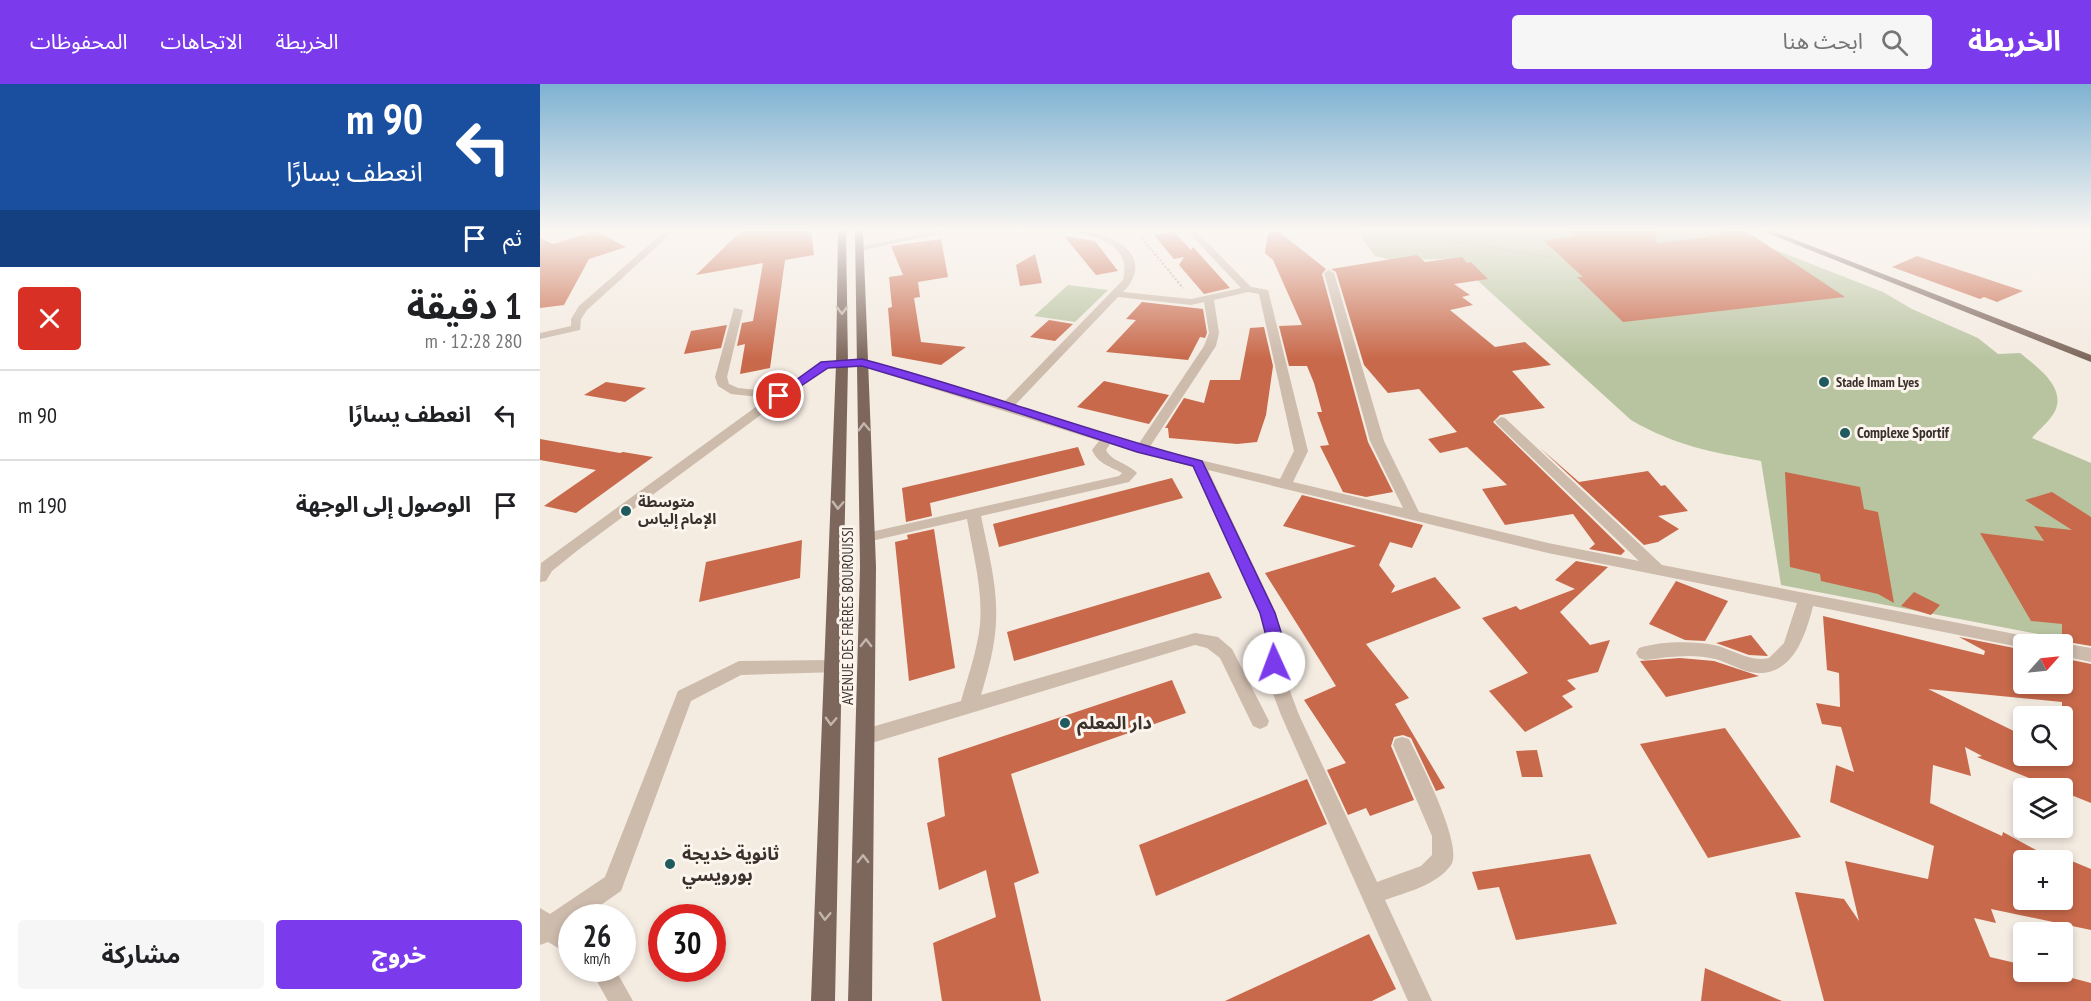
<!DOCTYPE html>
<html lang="ar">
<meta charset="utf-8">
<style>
:root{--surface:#fff;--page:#f6f6f6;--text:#202124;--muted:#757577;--line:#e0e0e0;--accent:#7c3aed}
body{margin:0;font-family:"PT Sans Narrow","Noto Sans Arabic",sans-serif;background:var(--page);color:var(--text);direction:rtl;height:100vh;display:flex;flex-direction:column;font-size:22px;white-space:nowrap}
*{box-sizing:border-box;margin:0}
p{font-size:20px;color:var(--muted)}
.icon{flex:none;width:33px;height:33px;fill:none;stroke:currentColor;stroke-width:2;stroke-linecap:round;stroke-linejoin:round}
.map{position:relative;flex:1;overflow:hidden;direction:ltr}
.details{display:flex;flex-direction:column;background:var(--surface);width:540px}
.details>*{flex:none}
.top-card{background:#1a4fa0;color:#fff;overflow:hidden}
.needle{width:39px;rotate:63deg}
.fabs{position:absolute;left:1473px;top:550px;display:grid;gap:12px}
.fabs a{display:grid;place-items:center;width:60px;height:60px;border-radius:6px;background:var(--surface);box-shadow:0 3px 9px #0003;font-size:30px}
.speed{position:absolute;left:18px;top:820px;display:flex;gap:12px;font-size:30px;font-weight:700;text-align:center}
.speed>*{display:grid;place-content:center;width:78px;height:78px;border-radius:50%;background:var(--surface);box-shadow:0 3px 9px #0003;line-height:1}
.speed small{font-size:15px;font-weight:400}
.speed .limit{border:9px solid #d22;background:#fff;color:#111}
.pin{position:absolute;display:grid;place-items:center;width:51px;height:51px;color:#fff;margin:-26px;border:3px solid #fff;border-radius:50%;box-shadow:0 2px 6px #0007}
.me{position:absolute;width:66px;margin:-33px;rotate:358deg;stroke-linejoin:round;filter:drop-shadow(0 0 4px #0008)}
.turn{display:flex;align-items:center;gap:21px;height:126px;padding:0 18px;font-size:27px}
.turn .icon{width:78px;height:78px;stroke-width:2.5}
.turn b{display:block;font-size:42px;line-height:51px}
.then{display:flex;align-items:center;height:57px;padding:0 18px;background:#0003;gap:12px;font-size:22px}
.round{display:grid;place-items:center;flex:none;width:63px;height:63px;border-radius:6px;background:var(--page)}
.overview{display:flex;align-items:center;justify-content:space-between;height:102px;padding:0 18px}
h1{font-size:36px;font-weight:700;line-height:45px}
.button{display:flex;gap:12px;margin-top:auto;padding:12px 18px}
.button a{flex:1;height:69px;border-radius:6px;background:var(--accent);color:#fff;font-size:24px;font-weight:700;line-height:69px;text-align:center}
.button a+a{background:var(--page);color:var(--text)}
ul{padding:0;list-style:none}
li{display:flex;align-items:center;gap:18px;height:90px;padding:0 18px;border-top:2px solid var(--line)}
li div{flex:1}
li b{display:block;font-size:22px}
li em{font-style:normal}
header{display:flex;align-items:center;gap:36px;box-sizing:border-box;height:84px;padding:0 30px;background:var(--accent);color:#fff}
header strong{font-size:28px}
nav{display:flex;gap:33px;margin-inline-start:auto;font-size:21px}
.search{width:420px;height:54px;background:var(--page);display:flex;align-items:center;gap:15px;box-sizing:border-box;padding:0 21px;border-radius:6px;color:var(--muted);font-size:22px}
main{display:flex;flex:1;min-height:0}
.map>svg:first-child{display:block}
.green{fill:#b8c4a0}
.building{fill:#c8694b;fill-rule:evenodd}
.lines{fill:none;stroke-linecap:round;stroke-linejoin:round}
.path{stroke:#b9a596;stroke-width:2;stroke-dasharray:2 2;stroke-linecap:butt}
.minor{fill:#cdbbac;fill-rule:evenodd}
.major{fill:#7d675c;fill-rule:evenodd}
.oneway{stroke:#c2b5ac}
.route{fill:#7c3aed;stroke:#51269a;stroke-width:1.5}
.poi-dot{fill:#1f5a5e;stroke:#fbf5ee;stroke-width:2}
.labels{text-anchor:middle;stroke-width:6;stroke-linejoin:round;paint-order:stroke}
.far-poi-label{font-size:14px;font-weight:bold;fill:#3b302b;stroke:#fbf5ee;text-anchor:start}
.poi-label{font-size:15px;font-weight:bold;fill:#3b302b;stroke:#fbf5ee;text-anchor:start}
.street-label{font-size:15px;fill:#3b302b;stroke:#fbf5ee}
.near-poi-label{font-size:18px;font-weight:bold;fill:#3b302b;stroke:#fbf5ee;text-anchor:start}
</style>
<header>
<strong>الخريطة</strong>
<div class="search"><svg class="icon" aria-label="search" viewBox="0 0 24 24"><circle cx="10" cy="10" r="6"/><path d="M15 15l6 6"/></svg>ابحث هنا</div>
<nav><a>الخريطة</a><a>الاتجاهات</a><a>المحفوظات</a></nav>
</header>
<main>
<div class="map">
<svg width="1551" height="917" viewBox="0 0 1551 917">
<rect width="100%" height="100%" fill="#f4ebe1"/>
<path class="green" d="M816,147H1187L1343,208L1372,225L1438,254L1458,270L1480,269C1497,283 1528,304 1514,329C1508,339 1498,346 1492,354L1551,379V560L1241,501L1221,377C1171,368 1136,362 1091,336L914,175L851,176L835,172Z
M528,201L568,206L535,238L494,232Z"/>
<path class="building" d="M56,147L86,163L49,175L24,221L0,224V154L13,160Z
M201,147H271L274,171L245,176L230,284L200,290L205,260L197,262L202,239L213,237L223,179L156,191Z
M738,147L786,185L782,190L828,358L853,408L826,413L803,408L780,362L789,361L777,328H782L774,299L767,282H749L739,242L762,241L733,176L725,169L728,149Z
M1027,147H1116L1117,159L1166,153L1186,147H1206L1305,213L1083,238L1037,193H1043L1004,157L1033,152Z
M634,148L651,166L653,163L690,204L664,210L639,181L644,173L634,175L614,151Z
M524,152L555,157L578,187L556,191Z
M401,155L408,193L378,198L380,213L374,214L381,258L426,263L401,281L352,272L348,224L352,223L349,193L363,191L351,162Z
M495,170L502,199L480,202L476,181Z
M877,171L885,178L922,173L927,179L931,178L948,195L914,200L930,211L922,213L933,221L910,226L955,263L985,258L1011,281L972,287L1005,324L960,331L953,338L1085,467L1081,471L1049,465L1055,460L1033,430L965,441L942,405L967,401L927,363L900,369L888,355L917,348L879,305L848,309L824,281L796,188L791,185Z
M1377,172L1444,194L1483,207L1457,218L1444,213L1440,215L1352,183Z
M602,218L663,225L667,249L665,254L660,253L648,276L566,268L596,236L586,235Z
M509,236L533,240L515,257L490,253Z
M187,241L181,264L144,270L151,247Z
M724,243L733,282L726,331L717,358L697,360L629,354L628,344H625L644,314L664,319L670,296H700L710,244Z
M564,297L629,311L609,340L537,323Z
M66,298L106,304L85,318L44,311Z
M0,355L80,369L83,368L113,373L36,429L4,422L56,386L0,376Z
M538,363L545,381L390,419L392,432L366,438L362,404Z
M999,363L1039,398L1108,387L1121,402L1125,401L1148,427L1118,432L1139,445L1118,458L1104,461Z
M1245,388L1320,403L1324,425L1338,428L1354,519L1338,510L1281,497L1280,490L1250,483Z
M632,394L643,414L459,463L453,440Z
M1512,408L1551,433V562L1522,557V540L1491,537L1440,449L1504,457L1494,442L1532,446L1485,416Z
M762,411L883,441L872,464L850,458L839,481L855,502L851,509L895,493L921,524L826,560L869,614L855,620L905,704L896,707L871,654L863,651L854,653L851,662L874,716L830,732L826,724L808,731L787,686L806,679L764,616L796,602L725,489L816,462L743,442Z
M394,445L415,584L369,597L355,458L368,455L367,451Z
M262,456L260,494L159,518L166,478Z
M1036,477L1068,483L1020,528L1050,561L1070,556L1058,588L1027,596L1036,605L1022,612L1033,623L985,648L949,607L988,589L942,534L976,522L980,526L1035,505L1015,496Z
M669,488L682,514L474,577L467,548Z
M1136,497L1188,517L1165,557L1145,556L1109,540Z
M1374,508L1400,521L1391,531L1361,522Z
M1283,532L1444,571L1445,567L1419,553L1484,566V600H1522V574L1551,580V719L1437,673L1442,672L1425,663L1431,692L1393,681L1390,719L1462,752L1463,748L1516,777H1484V816H1522V773L1551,785V846L1451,825L1456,839L1434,834L1450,873L1484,881V888H1509L1551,899V917H1284L1255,808L1304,815L1319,837L1305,777L1388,795L1394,762L1290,718L1296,681L1314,688L1301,643L1282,640L1276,619L1300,623L1299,589L1287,586ZM1388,605L1522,618V672H1484V652Z
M1211,551L1228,572L1209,571L1176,559Z
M1140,574L1174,577L1219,592L1126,613L1100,577Z
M632,596L646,629L471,690L499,789L474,799L501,917H402L393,859L456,833L446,786L399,806L387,739L405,732L398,674Z
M1185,644L1261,753L1168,774L1100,660Z
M997,666L1003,693H982L976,667Z
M767,695L787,740L616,812L599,761Z
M1050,770L1077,840L976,856L959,803L938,806L932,788Z
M829,850L856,905L832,917H685Z
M1165,884L1242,917H1161Z"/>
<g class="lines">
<path class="path" d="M612,147L600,152L643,204
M870,147L899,155L1013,174"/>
<path class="minor" d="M125,147H134L47,226L41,235L40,246L0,255V249L31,242V235L39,222Z
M395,147H412L319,167L314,164Z
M535,147C568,147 619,170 583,208L651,215L701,204L647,147H656L711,203L728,206L768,367L753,398L863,424L830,357L784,189L789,186L794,189L844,357L879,428L1008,459L1099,477L957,340L955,337L961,333L965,334L1122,481L1501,555L1507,556L1509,561H1484V564L1273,522C1265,554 1251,596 1210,588C1198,585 1187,578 1175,575C1153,569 1127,573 1105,576L1099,574L1096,569L1099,564C1121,557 1152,557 1174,561C1193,565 1210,579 1229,574L1244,559L1257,519L1008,469L668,386L736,529L741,548L744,591L759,631L837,798L881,782L892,771V752L853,661L855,655L862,653L869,655C880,677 924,762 911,781C897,801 867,808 845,816L892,917H868L741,631L726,591L725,548L720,529L653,383L570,360L566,366C572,378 588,379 597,389L589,398L441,432C448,467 458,502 456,538C455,563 448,587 441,611L655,549L678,553L692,565L729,637L727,642L720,645L713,642L680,574L667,564L655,561L325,661L318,659L316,653L318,647L421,617C428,592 437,567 440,541C443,505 433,470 427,435L327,458L320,453L322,450L579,392L582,389C570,382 558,380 552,366L559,357L321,282L287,284L280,287L38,466L12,487L6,497L0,498L1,479L228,314L191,310L178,302L175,293L194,224L203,226L187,293L189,300L198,304L236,308L281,279L322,275L463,319L583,196C589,172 575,159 552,152C546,151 539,150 535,147ZM708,208L719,210L754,367L740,395L609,364L676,262L679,249L674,216ZM578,213L651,221L664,218L669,249L664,262L598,361L474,322Z
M1522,559L1551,564V578L1522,572V561H1516Z
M293,576L299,578L302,583L299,588L201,591L151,617L81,807L42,834H32V842L27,844L32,847V872L8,858L0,861V824L10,830L65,793L138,607L199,577Z
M50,885H75L93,917H68Z"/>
<path class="major" d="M298,147H306L308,281L295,917H271L296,281Z
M315,147H323L336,483L332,917H308L320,483Z
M1222,147H1233L1551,271V278Z"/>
</g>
<defs><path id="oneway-chevron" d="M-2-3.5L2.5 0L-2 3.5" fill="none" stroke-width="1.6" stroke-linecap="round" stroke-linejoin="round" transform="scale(1.5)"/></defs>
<g class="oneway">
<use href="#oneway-chevron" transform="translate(302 226) rotate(90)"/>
<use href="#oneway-chevron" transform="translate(324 343) rotate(-92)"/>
<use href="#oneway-chevron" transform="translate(298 421) rotate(92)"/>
<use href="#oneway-chevron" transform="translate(326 559) rotate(-89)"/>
<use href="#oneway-chevron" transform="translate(291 637) rotate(92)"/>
<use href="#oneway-chevron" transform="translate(323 775) rotate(-89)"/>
<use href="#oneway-chevron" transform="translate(285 832) rotate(92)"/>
</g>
<linearGradient id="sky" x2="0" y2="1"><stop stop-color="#7eb2d2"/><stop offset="0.53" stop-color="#faf6f2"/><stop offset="1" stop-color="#faf6f2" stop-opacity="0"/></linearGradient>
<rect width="1551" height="275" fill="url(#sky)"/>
<path class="route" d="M322,275C437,305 547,348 662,377L735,529L741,548L742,579L740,583H729L726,579L725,548L720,529L653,382L597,368L463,324L322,282L288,284L243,314L234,312L281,278Z"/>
<g class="poi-dot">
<circle cx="1284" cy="298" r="6"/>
<circle cx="1305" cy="349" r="6"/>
<circle cx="86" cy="427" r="6"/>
<circle cx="525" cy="639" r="6"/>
<circle cx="130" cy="780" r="6"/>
</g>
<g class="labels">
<g class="far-poi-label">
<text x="1296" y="303">Stade Imam Lyes</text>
</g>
<g class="poi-label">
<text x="1317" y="354">Complexe Sportif</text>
<text x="98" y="423">متوسطة<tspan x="98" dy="17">الإمام إلياس</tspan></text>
</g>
<g class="street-label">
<text transform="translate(308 532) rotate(-90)" y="5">AVENUE DES FRÈRES BOUROUISSI</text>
</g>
<g class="near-poi-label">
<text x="537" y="645">دار المعلم</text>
<text x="142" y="776">ثانوية خديجة<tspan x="142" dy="21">بورويسي</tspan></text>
</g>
</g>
</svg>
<div class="fabs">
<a><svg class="needle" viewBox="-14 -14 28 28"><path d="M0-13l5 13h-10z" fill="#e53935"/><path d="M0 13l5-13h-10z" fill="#757577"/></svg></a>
<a><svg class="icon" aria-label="search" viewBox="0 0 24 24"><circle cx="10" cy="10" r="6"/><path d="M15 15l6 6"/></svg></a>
<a><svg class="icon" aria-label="layers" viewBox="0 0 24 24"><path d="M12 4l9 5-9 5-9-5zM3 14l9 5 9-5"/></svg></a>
<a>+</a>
<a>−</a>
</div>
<div class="speed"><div>26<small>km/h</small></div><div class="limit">30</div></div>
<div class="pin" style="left:239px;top:312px;background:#d93025"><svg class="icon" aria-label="arrive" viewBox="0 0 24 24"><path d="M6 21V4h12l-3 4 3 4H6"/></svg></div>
<svg class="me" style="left:734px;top:579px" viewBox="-20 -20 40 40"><circle r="19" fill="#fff"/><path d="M0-13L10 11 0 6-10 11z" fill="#7c3aed"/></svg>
</div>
<section class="details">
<div class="top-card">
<div class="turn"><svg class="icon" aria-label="left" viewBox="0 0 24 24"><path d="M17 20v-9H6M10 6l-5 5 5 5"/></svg><div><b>90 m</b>انعطف يسارًا</div></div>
<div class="then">ثم<svg class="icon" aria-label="arrive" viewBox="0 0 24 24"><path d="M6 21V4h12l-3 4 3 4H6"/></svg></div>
</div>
<div class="overview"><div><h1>1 دقيقة</h1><p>280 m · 12:28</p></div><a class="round" style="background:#d93025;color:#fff"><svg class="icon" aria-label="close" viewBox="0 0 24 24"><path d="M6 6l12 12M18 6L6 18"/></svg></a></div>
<ul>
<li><svg class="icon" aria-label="left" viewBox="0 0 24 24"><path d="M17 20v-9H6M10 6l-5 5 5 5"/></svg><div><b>انعطف يسارًا</b></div><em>90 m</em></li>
<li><svg class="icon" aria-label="arrive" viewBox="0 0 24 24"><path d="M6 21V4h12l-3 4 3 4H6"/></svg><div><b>الوصول إلى الوجهة</b></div><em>190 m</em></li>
</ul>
<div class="button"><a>خروج</a><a>مشاركة</a></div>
</section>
</main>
